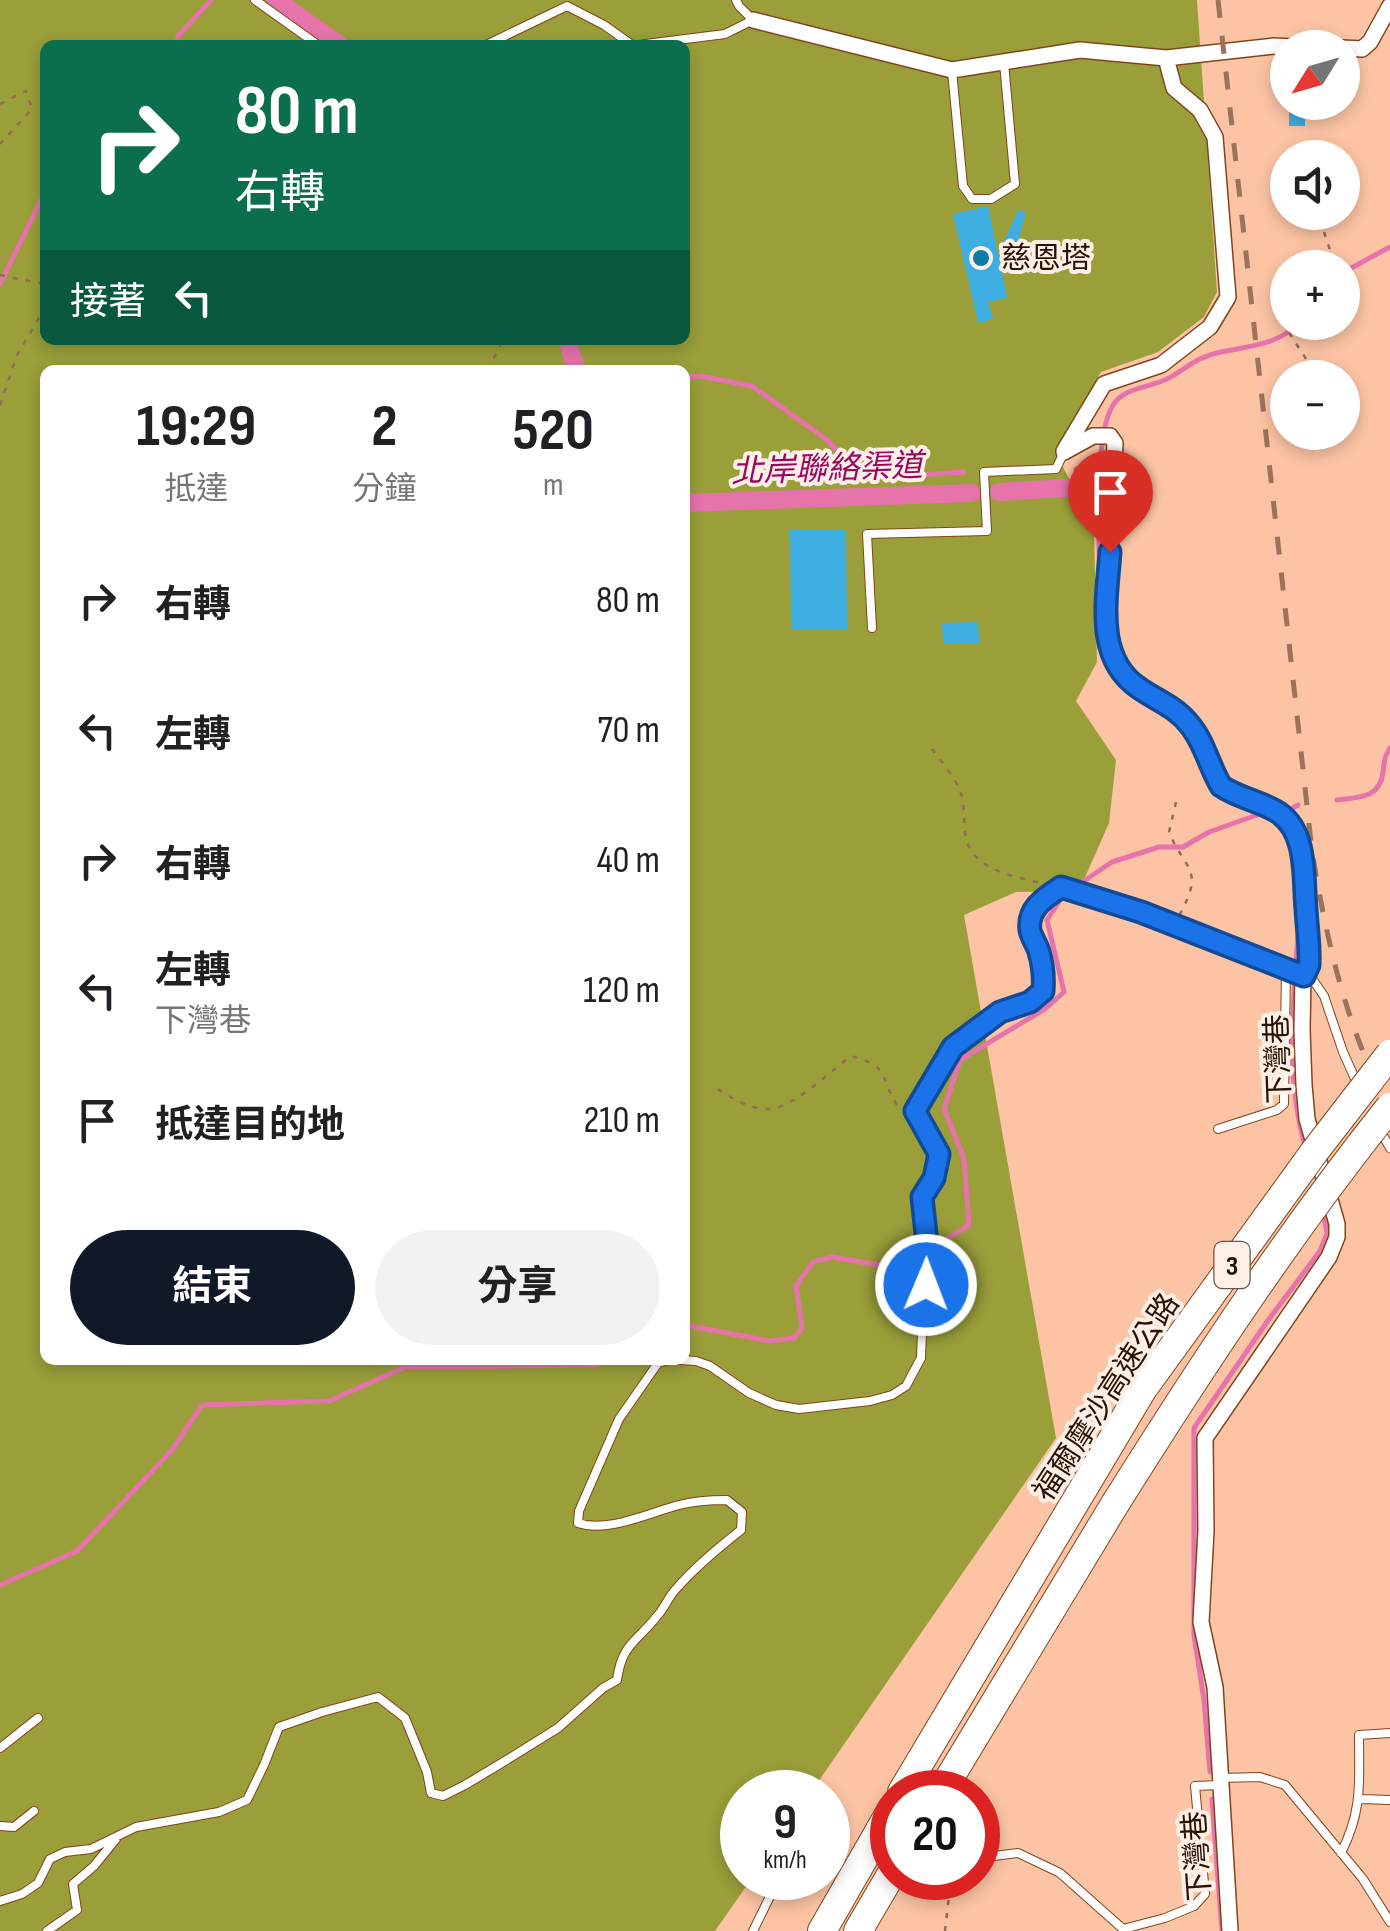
<!DOCTYPE html>
<html lang="zh-TW">
<meta charset="utf-8">
<style>
:root{--surface:#fff;--page:#f2f2f2;--text:#202124;--muted:#757577;--accent:#111827}
body{margin:0;font-family:"Sofia Sans Condensed","Noto Sans TC",sans-serif;background:var(--page);color:var(--text);height:100vh;display:flex;flex-direction:column;font-size:38px;white-space:nowrap}
*{box-sizing:border-box;margin:0}
p{font-size:32px;color:var(--muted)}
.icon{flex:none;width:55px;height:55px;fill:none;stroke:currentColor;stroke-width:2;stroke-linecap:round;stroke-linejoin:round}
.map{position:relative;flex:1;overflow:hidden}
.drawer{position:absolute;left:40px;top:365px;width:650px;height:1000px;display:flex;flex-direction:column;background:var(--surface);border-radius:15px;box-shadow:0 5px 15px #0003}
.drawer>*{flex:none}
.hud{position:absolute;left:40px;top:40px;width:650px;height:305px;border-radius:15px;box-shadow:0 5px 15px #0003;background:#0b6e4f;color:#fff;overflow:hidden}
.needle{width:65px;rotate:233deg}
.controls{position:absolute;left:1270px;top:30px;display:grid;gap:20px}
.controls a{display:grid;place-items:center;width:90px;height:90px;border-radius:50%;background:var(--surface);box-shadow:0 5px 15px #0003;font-size:50px}
.speed{position:absolute;left:720px;top:1770px;display:flex;gap:20px;font-size:50px;font-weight:700;text-align:center}
.speed>*{display:grid;place-content:center;width:130px;height:130px;border-radius:50%;background:var(--surface);box-shadow:0 5px 15px #0003;line-height:1}
.speed small{font-size:25px;font-weight:400}
.speed .limit{border:15px solid #d22;background:#fff;color:#111}
.pin{position:absolute;display:grid;place-items:center;width:85px;height:85px;color:#fff;margin:-102px -42px;border-radius:50% 50% 50% 0;rotate:-45deg;box-shadow:0 0 10px #0007}
.pin .icon{rotate:45deg}
.me{position:absolute;width:110px;margin:-55px;rotate:1deg;stroke-linejoin:round;filter:drop-shadow(0 0 8px #0008)}
.turn{display:flex;align-items:center;gap:35px;height:210px;padding:0 30px;font-size:45px}
.turn .icon{width:130px;height:130px;stroke-width:2.5}
.turn b{display:block;font-size:70px;line-height:85px}
.then{display:flex;align-items:center;height:95px;padding:0 30px;background:#0003;gap:20px;font-size:38px}
.eta{display:flex;justify-content:space-evenly;align-items:center;height:170px;text-align:center}
.eta b{font-size:60px;font-weight:700;line-height:70px}
.button{display:flex;gap:20px;margin-top:auto;padding:20px 30px}
.button a{flex:1;height:115px;border-radius:60px;background:var(--accent);color:#fff;font-size:40px;font-weight:700;line-height:115px;text-align:center}
.button a+a{background:var(--page);color:var(--text)}
ul{padding:0;list-style:none}
li{display:flex;align-items:center;gap:30px;height:130px;padding:0 30px}
li div{flex:1}
li b{display:block;font-size:38px}
li em{font-style:normal}
.map>svg:first-child{display:block}
.forest{fill:#9a9f3a;fill-rule:evenodd}
.lines{fill:none;stroke-linecap:round;stroke-linejoin:round}
.stream{stroke:#e673a9;stroke-width:5}
.canal{stroke:#e673a9;stroke-width:18}
.building{fill:#3eaee1}
.lane-casing{stroke:#80451d;stroke-width:10}
.street-casing{stroke:#80451d;stroke-width:18}
.highway-casing{stroke:#80451d;stroke-width:30}
.path{stroke:#946c55;stroke-width:2.5;stroke-dasharray:5 8;stroke-linecap:butt}
.lane{stroke:#fff;stroke-width:8}
.street{stroke:#fff;stroke-width:15}
.highway{stroke:#fff;stroke-width:28}
.rail{stroke:#9b725a;stroke-width:5;stroke-dasharray:18 18;stroke-linecap:butt}
.highway-bridge-casing{stroke:#80451d;stroke-width:30;stroke-linecap:butt}
.highway-bridge{stroke:#fff;stroke-width:28}
.route-casing{stroke:#114b97;stroke-width:25}
.route{stroke:#1a73e8;stroke-width:18}
.poi-dot{fill:#107ba5;stroke:#feefe7;stroke-width:4}
.labels{text-anchor:middle;stroke-width:8;stroke-linejoin:round;paint-order:stroke}
.shield{fill:#feefe7;stroke:#6a5447;stroke-width:2.5}
.shield-label{font-size:28px;font-weight:bold;fill:#2a1203}
.poi-label{font-size:30px;fill:#2a1203;stroke:#feefe7;text-anchor:start}
.street-label{font-size:30px;fill:#2a1203;stroke:#feefe7}
.water-label{font-size:32px;font-style:italic;fill:#9b0861;stroke:#feefe7}
</style>
<div class="map">
<svg width="1390" height="1931" viewBox="0 0 1390 1931">
<rect width="100%" height="100%" fill="#fcc4a4"/>
<path class="forest" d="M0,0H1197L1217,292L1204,317L1158,352L1101,372L1055,451L1094,529L1097,662L1076,701L1116,760L1109,823L1079,891L1016,892L964,915L1056,1438L811,1792H742V1878H752L715,1931H0ZM45,45H685V340H45ZM45,370H685V1360H45Z"/>
<g class="lines">
<path class="stream" d="M177,45L178,36L211,0
M1342,273L1390,247
M0,284L45,192
M685,377L700,376L752,386L827,440L853,467L875,478L964,472
M1076,469L1100,467
M1100,590C1100,551 1091,425 1117,400C1130,387 1151,387 1167,379C1188,368 1195,357 1221,352C1249,346 1280,345 1299,322
M1228,798L1273,820L1289,838
M1337,800C1359,797 1379,799 1383,773C1384,763 1384,757 1390,748
M1284,813L1298,805
M1084,881L1112,862L1159,847H1183L1209,832L1260,814
M1300,902C1296,983 1282,1070 1306,1149
M931,1249L969,1225L964,1159L944,1109L960,1060L1045,1009L1064,992L1047,920L1060,900
M685,1325L770,1341L794,1338L802,1328L796,1286L813,1262L832,1257L890,1267L912,1253
M0,1585L77,1551L172,1450L202,1405L329,1401L405,1367L595,1365L606,1360
M1210,1772L1204,1700L1194,1635V1428L1269,1319L1320,1251L1327,1234L1323,1208
M1212,1799L1222,1931"/>
<path class="canal" d="M276,0L340,45
M567,340L577,370
M999,492L1083,487
M685,503L972,493"/>
</g>
<path class="building" d="M1289,102H1305V126H1289Z
M988,206L998,255L1018,210L1026,212L1018,241L1027,239L1030,255L1000,262L1007,298L988,302L993,319L978,323L953,214Z
M790,530H846L847,630H791Z
M978,622L979,643L943,644L942,623Z"/>
<g class="lines">
<defs>
<path id="lane" d="M255,0L318,45
M486,45L567,6L604,25L632,45
M638,45L725,34L753,20L739,6L736,0
M952,71L963,186L972,199H991L1015,184L1004,63
M872,628L867,534L987,531L984,472L1056,469L1064,452
M1218,1129L1277,1110L1284,1104L1286,969
M1381,1132L1390,1148
M680,1360L696,1361L710,1366L749,1393L776,1405L799,1409L870,1401L892,1395L906,1386L921,1358L926,1234L922,1197L934,1178L939,1155L929,1132L915,1111L953,1047L999,1012L1030,1002L1043,991C1044,978 1043,965 1039,952C1037,944 1031,937 1030,930C1027,908 1046,896 1061,887C1147,911 1231,945 1313,980L1324,996L1343,1052L1357,1083
M0,1748L38,1718
M1220,1778L1260,1777L1285,1785L1363,1879L1390,1922
M1360,1799L1390,1800
M0,1826L14,1827L34,1811
M828,1847L845,1835
M1341,1853C1363,1810 1359,1781 1359,1735L1390,1733
M978,1858L1018,1853L1060,1873L1123,1929L1165,1918L1194,1906L1205,1894L1195,1786L1219,1785
M0,1901L22,1894L38,1883L50,1859L65,1852L91,1849L136,1827L219,1812L247,1800L264,1765L279,1727L322,1712L378,1697L405,1718L427,1772L431,1793L443,1796L465,1785L505,1761L558,1728L603,1688L617,1680C622,1643 637,1642 658,1615C665,1607 669,1596 676,1589C695,1567 718,1548 741,1530L742,1512L727,1500C711,1500 694,1501 679,1505C648,1513 608,1533 578,1523L579,1511L619,1419L658,1363L669,1360
M47,1931L77,1910L73,1884L94,1866L116,1839
M753,1931L777,1882L784,1878"/>
<path id="street" d="M753,20L952,70L1080,50L1166,58L1274,46L1315,48
M1342,48L1362,49L1370,42L1390,6
M1064,451L1104,384L1161,365L1210,327L1228,297L1215,137L1200,110L1174,88L1166,58
M1064,452L1093,436H1110L1115,443L1106,624C1108,666 1128,683 1163,703C1172,709 1181,713 1188,722C1204,740 1208,766 1221,786L1229,791L1275,810L1286,819L1294,830L1303,859L1310,948L1309,965L1303,976L1302,1030L1304,1085L1307,1119L1337,1224V1237L1329,1257L1205,1438L1206,1531L1201,1622L1215,1687L1230,1931"/>
<path id="highway" d="M902,1792L1086,1484
M941,1792L1115,1504
M822,1931L892,1809
M858,1931L892,1873"/>
</defs>
<use href="#lane" class="lane-casing"/>
<use href="#street" class="street-casing"/>
<use href="#highway" class="highway-casing"/>
<path class="path" d="M0,104L26,91L32,109L0,144
M1324,232L1334,262L1330,268
M0,275L43,284L45,282
M1290,322L1286,328L1312,368
M488,370L503,340
M0,405L17,355L39,318L45,314
M932,749C943,764 957,779 962,797C965,810 963,824 966,838C973,871 1017,877 1045,884
M1176,802L1169,832C1185,871 1205,868 1180,914
M718,1089C733,1099 751,1110 770,1109C794,1107 831,1071 851,1056C892,1067 878,1076 897,1105L904,1107
M945,1931L951,1878"/>
<use href="#lane" class="lane"/>
<use href="#street" class="street"/>
<use href="#highway" class="highway"/>
<path class="rail" d="M1218,0L1312,851C1327,943 1346,1027 1390,1110"/>
<defs>
<path id="highway-bridge" d="M1086,1484L1142,1390L1315,1151L1390,1054
M1115,1504C1201,1367 1289,1233 1390,1107"/>
</defs>
<use href="#highway-bridge" class="highway-bridge-casing"/>
<use href="#highway-bridge" class="highway-bridge"/>
</g>
<g class="lines">
<defs>
<path id="route" d="M926,1285V1234L922,1197L934,1178L939,1154L915,1111L953,1047L1000,1012L1030,1002L1043,991C1044,978 1043,965 1039,952C1037,944 1031,937 1030,930C1027,908 1046,897 1061,887L1141,912L1304,976L1309,965C1310,946 1307,928 1306,909C1303,878 1308,833 1279,813C1261,801 1238,798 1221,786C1209,766 1204,741 1189,724C1176,707 1156,700 1139,688C1094,658 1107,598 1110,552"/>
</defs>
<use href="#route" class="route-casing"/>
<use href="#route" class="route"/>
</g>
<circle class="poi-dot" cx="981" cy="258" r="10"/>
<g class="labels">
<rect class="shield" x="1214.5" y="1242" width="35" height="46" rx="8"/>
<g class="shield-label">
<text x="1232" y="1275">3</text>
</g>
<g class="poi-label">
<text x="1001" y="268">慈恩塔</text>
</g>
<g class="street-label">
<text transform="translate(1278 1059) rotate(-92)" y="10">下灣巷</text>
<text transform="translate(1106 1397) rotate(-57)" y="10">福爾摩沙高速公路</text>
<text transform="translate(1197 1856) rotate(-94)" y="10">下灣巷</text>
</g>
<g class="water-label">
<text transform="translate(827 468) rotate(-2)" y="11">北岸聯絡渠道</text>
</g>
</g>
</svg>
<div class="controls">
<a><svg class="needle" viewBox="-14 -14 28 28"><path d="M0-13l5 13h-10z" fill="#e53935"/><path d="M0 13l5-13h-10z" fill="#757577"/></svg></a>
<a><svg class="icon" aria-label="sound" viewBox="0 0 24 24"><path d="M4 9h4l5-4v14l-5-4H4zM17 9q2 3 0 6"/></svg></a>
<a>+</a>
<a>−</a>
</div>
<div class="speed"><div>9<small>km/h</small></div><div class="limit">20</div></div>
<div class="pin" style="left:1110px;top:552px;background:#d93025"><svg class="icon" aria-label="arrive" viewBox="0 0 24 24"><path d="M6 21V4h12l-3 4 3 4H6"/></svg></div>
<svg class="me" style="left:926px;top:1285px" viewBox="-20 -20 40 40"><circle r="17" fill="#1a73e8" stroke="#fff" stroke-width="3"/><path d="M0-11L8 9 0 5-8 9z" fill="#fff"/></svg>
<div class="hud">
<div class="turn"><svg class="icon" aria-label="right" viewBox="0 0 24 24"><path d="M7 20v-9h11M14 6l5 5-5 5"/></svg><div><b>80 m</b>右轉</div></div>
<div class="then">接著<svg class="icon" aria-label="left" viewBox="0 0 24 24"><path d="M17 20v-9H6M10 6l-5 5 5 5"/></svg></div>
</div>
<section class="drawer">
<div class="eta">
<div><b>19:29</b><p>抵達</p></div>
<div><b>2</b><p>分鐘</p></div>
<div><b>520</b><p>m</p></div>
</div>
<ul>
<li><svg class="icon" aria-label="right" viewBox="0 0 24 24"><path d="M7 20v-9h11M14 6l5 5-5 5"/></svg><div><b>右轉</b></div><em>80 m</em></li>
<li><svg class="icon" aria-label="left" viewBox="0 0 24 24"><path d="M17 20v-9H6M10 6l-5 5 5 5"/></svg><div><b>左轉</b></div><em>70 m</em></li>
<li><svg class="icon" aria-label="right" viewBox="0 0 24 24"><path d="M7 20v-9h11M14 6l5 5-5 5"/></svg><div><b>右轉</b></div><em>40 m</em></li>
<li><svg class="icon" aria-label="left" viewBox="0 0 24 24"><path d="M17 20v-9H6M10 6l-5 5 5 5"/></svg><div><b>左轉</b><p>下灣巷</p></div><em>120 m</em></li>
<li><svg class="icon" aria-label="arrive" viewBox="0 0 24 24"><path d="M6 21V4h12l-3 4 3 4H6"/></svg><div><b>抵達目的地</b></div><em>210 m</em></li>
</ul>
<div class="button"><a>結束</a><a>分享</a></div>
</section>
</div>
